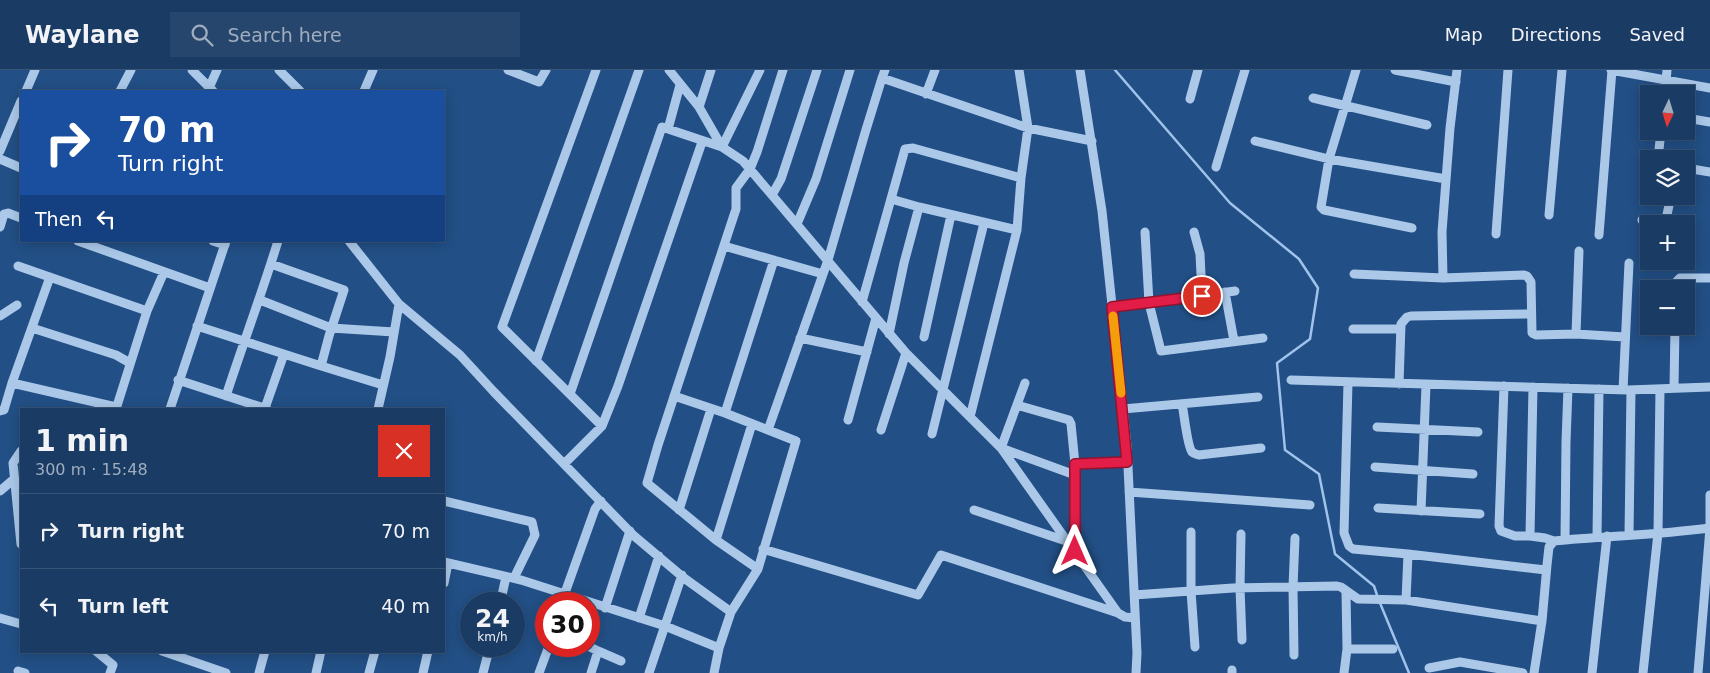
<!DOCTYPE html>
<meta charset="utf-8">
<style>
:root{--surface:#1a3b64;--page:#27466d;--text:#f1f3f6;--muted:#9fadbf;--line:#385578}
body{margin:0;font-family:"DejaVu Sans",sans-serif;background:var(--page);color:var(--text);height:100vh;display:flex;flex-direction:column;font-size:19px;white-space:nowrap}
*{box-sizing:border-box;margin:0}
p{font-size:16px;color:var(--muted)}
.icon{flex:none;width:28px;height:28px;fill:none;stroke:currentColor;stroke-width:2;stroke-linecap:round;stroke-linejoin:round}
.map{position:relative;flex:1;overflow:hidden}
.sheet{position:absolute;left:20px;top:338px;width:425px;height:245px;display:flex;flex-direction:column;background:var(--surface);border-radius:0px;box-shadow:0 2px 12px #0003,0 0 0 1px var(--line)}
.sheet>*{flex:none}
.top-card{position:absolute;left:20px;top:20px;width:425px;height:152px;border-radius:0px;box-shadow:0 2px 12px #0003,0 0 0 1px var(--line);background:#1a4fa0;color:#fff;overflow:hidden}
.needle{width:32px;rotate:184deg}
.buttons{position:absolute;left:1640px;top:15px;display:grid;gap:10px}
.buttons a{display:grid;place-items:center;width:55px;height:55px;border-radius:0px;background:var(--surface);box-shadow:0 2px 12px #0003,0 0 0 1px var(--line);font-size:25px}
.speed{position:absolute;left:460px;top:522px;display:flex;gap:10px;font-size:25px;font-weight:700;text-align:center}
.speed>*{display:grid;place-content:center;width:65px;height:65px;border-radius:50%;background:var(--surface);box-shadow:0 2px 12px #0003,0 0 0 1px var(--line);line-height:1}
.speed small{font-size:12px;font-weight:400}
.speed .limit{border:8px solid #d22;background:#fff;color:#111}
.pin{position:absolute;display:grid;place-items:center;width:42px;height:42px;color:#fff;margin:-21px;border:2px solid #fff;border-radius:50%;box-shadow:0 1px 5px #0007}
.me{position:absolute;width:55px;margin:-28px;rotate:0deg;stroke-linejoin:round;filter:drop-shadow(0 0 4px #0008)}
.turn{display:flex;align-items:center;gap:18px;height:105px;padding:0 15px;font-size:22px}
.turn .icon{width:65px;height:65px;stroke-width:2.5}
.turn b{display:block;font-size:35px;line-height:42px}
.then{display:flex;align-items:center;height:48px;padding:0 15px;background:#0003;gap:10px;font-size:19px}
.round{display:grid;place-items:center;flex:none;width:52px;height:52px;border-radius:0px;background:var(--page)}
.headline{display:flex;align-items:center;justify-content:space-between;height:85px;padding:0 15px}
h1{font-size:30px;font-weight:700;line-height:38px}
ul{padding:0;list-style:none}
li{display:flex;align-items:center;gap:15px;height:75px;padding:0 15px;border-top:1px solid var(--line)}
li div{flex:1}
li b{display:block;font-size:19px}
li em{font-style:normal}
header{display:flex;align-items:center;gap:30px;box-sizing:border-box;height:70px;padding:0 25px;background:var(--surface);border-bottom:1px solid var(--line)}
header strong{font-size:24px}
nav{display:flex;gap:28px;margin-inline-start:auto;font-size:18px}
.search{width:350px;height:45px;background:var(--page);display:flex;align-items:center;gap:12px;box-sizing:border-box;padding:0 18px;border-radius:0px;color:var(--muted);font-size:19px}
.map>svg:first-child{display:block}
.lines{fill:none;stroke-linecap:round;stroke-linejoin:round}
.stream{stroke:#9fc3ea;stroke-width:2.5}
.minor{stroke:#abc8e9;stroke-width:9}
.route-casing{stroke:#92132f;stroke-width:12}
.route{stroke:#e11d48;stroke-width:9}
.slow{stroke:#f59e0b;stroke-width:9}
</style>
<header>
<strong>Waylane</strong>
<div class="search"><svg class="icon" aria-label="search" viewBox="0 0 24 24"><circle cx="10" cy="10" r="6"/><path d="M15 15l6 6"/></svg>Search here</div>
<nav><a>Map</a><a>Directions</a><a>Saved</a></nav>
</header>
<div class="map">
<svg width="1710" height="603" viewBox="0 0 1710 603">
<rect width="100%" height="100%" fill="#224f85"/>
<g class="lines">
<path class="stream" d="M1115,0L1230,133L1299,189L1318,218L1310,269L1277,293L1285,380L1319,404L1335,484L1374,516L1378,528
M1380,533L1409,603"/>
<path class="minor" d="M192,0L213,21
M279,0L300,21
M508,0L539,12L546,0
M596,0L502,257L602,356
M669,0L699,37L722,77L760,0
M885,0L882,8L1028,58L1092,71
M1080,0L1102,141L1127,376L1137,583L1136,603
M1356,0L1329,89L1321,137L1324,140L1412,158
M1395,0L1456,12
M1611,0L1710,18
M209,18L217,0
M26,21L35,0
M120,21L131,0
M364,21L373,0
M926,24L935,0
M1665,24L1667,0
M1313,28L1427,55
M1190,29L1198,0
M699,37L711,0
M1686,48L1710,52
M668,59L680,15
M1255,71L1329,89L1446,109
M0,81L21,31
M0,89L21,98
M1658,89L1661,61
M1216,97L1245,0
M1686,98L1710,102
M772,125L781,109L817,0
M891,129L919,137
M1549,145L1562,0
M1642,150H1666
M797,154L816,109L850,0
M1665,154L1671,126
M0,157L4,144L8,143L21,148
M1145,162L1149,233L1235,221
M1194,162L1200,184L1202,225
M1496,164L1508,0
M1599,165L1612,0
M78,171L210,218
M213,171L225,175
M349,171L399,234L390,287L378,339
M724,176L823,204
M271,194L344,220L329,266L321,296
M18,196L147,241
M1354,204L1443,208L1524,205L1527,206L1531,212L1532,263L1536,265L1576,264L1625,267
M1443,208L1442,162L1450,58L1457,0
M1676,219L1677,211L1680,208H1710
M1225,222L1234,271
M260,230L331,258L394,262
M862,232L905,79L913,78L1021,108
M399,234L460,285L494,322L633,465L684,508L731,542
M1112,237L1149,233L1161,281L1263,268
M0,246L17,235
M197,256L318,295L383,315
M32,258L116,285L130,293
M1353,259H1401
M889,264L904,193L919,137L1017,160
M1576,264L1579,181
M924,267L951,145
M800,268L867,282
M536,291L639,0
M178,310L267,339
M1291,310L1628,320L1710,317
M12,313L50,207
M1025,313L1001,378L1118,543
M1348,313L1344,463L1349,476L1353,479L1408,484
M1399,314L1401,254L1407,247L1411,246L1530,244
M1504,316L1499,456L1501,461L1515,466H1530
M1533,317L1530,466L1545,468L1554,471
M1674,318L1675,256
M1623,320L1629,193
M570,324L662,57L704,71
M226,326C243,274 262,223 278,171
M674,326L725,343L796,371L758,499L716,470L647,413L658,375L736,139V118L750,99L757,82L783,0
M1182,334C1184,342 1187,376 1192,382C1194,384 1196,384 1199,385L1261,378
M1017,335L1069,350L1071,354L1075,394
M265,338L284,284
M116,339L147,241L164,202
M170,339L226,171
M1123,339L1258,327
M0,341L4,340L12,313L116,337
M725,343L774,190
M970,347L1017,160L1021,108L1028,58L1019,0
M848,350L876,248
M1377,357L1478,362
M768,360L828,190L865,63L882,8
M881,360L906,283
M932,364L984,153
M21,381L13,393L21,474
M564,394L602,356L618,316L701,75L704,71L722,77L743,91L906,283L1001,378L1075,405
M1375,397L1473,404
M0,421L14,409
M1129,422L1310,435
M444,431L532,452L535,465L514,508
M1378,438L1480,444
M679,440L711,339
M974,440L1066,471
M1421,441L1426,315
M1191,462V521L1195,577
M1241,464L1240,518L1242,570
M1629,465L1631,320
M1597,467L1599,319
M716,470L752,354
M1565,470L1566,372L1568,318
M763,479L918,525L941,485L1118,543L1125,547L1135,548
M1075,481V394L1127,392
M444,492L521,510L665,556L719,578
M444,513L448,493
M1134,525L1233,518L1337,516L1341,517L1358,529L1406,530L1542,551
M1406,530L1408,484L1546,500
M500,534L506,507
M561,534L595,439L601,431
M605,538L630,461
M0,548L21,554
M639,548L659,486
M588,576L598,581L591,603
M1347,579H1393
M96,581L113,595L110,603
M162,581L226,603
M598,581L621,591
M1294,585L1293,517L1295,468
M1429,598L1460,592L1523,603
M18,601L25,603
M259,603L265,581
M316,603L321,581
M369,603L375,581
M423,603L428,581
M483,603L490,576
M539,603L549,576
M649,603L682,505
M714,603L719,578L731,542L758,499
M1232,603V600
M1344,603L1347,579L1346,522
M1534,603L1542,551L1547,495L1549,477L1554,471C1606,466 1658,465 1710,458
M1592,603L1607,466
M1643,603L1658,463L1660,319
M1698,603L1710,458V425"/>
</g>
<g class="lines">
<defs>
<path id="route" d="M1075,481V394L1127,392L1112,237L1202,226"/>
</defs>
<use href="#route" class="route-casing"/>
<use href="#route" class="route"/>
<path class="slow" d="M1113,246L1121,323"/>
</g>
</svg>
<div class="buttons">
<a><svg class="needle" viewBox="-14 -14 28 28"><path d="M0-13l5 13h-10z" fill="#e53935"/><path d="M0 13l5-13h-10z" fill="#9fadbf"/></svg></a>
<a><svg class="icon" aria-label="layers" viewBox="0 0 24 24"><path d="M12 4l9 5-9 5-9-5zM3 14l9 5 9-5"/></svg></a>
<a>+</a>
<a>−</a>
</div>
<div class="speed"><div>24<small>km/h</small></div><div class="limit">30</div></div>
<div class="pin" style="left:1202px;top:226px;background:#d93025"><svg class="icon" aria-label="arrive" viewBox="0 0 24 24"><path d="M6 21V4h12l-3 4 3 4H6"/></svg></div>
<svg class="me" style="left:1075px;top:481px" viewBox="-20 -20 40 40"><path d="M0-17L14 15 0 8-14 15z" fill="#e11d48" stroke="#fff" stroke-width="4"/></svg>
<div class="top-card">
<div class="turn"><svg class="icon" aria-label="right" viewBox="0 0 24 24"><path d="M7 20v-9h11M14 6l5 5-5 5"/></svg><div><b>70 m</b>Turn right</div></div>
<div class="then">Then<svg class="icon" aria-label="left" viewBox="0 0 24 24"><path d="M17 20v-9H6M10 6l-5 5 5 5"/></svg></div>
</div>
<section class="sheet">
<div class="headline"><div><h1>1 min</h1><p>300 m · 15:48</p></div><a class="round" style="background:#d93025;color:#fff"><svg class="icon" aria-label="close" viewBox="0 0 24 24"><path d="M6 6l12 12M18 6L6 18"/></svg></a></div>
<ul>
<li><svg class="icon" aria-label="right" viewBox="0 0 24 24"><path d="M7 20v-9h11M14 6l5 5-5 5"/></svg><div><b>Turn right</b></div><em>70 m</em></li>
<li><svg class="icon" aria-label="left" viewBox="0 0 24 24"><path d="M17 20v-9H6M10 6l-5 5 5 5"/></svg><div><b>Turn left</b></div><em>40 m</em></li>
</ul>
</section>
</div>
